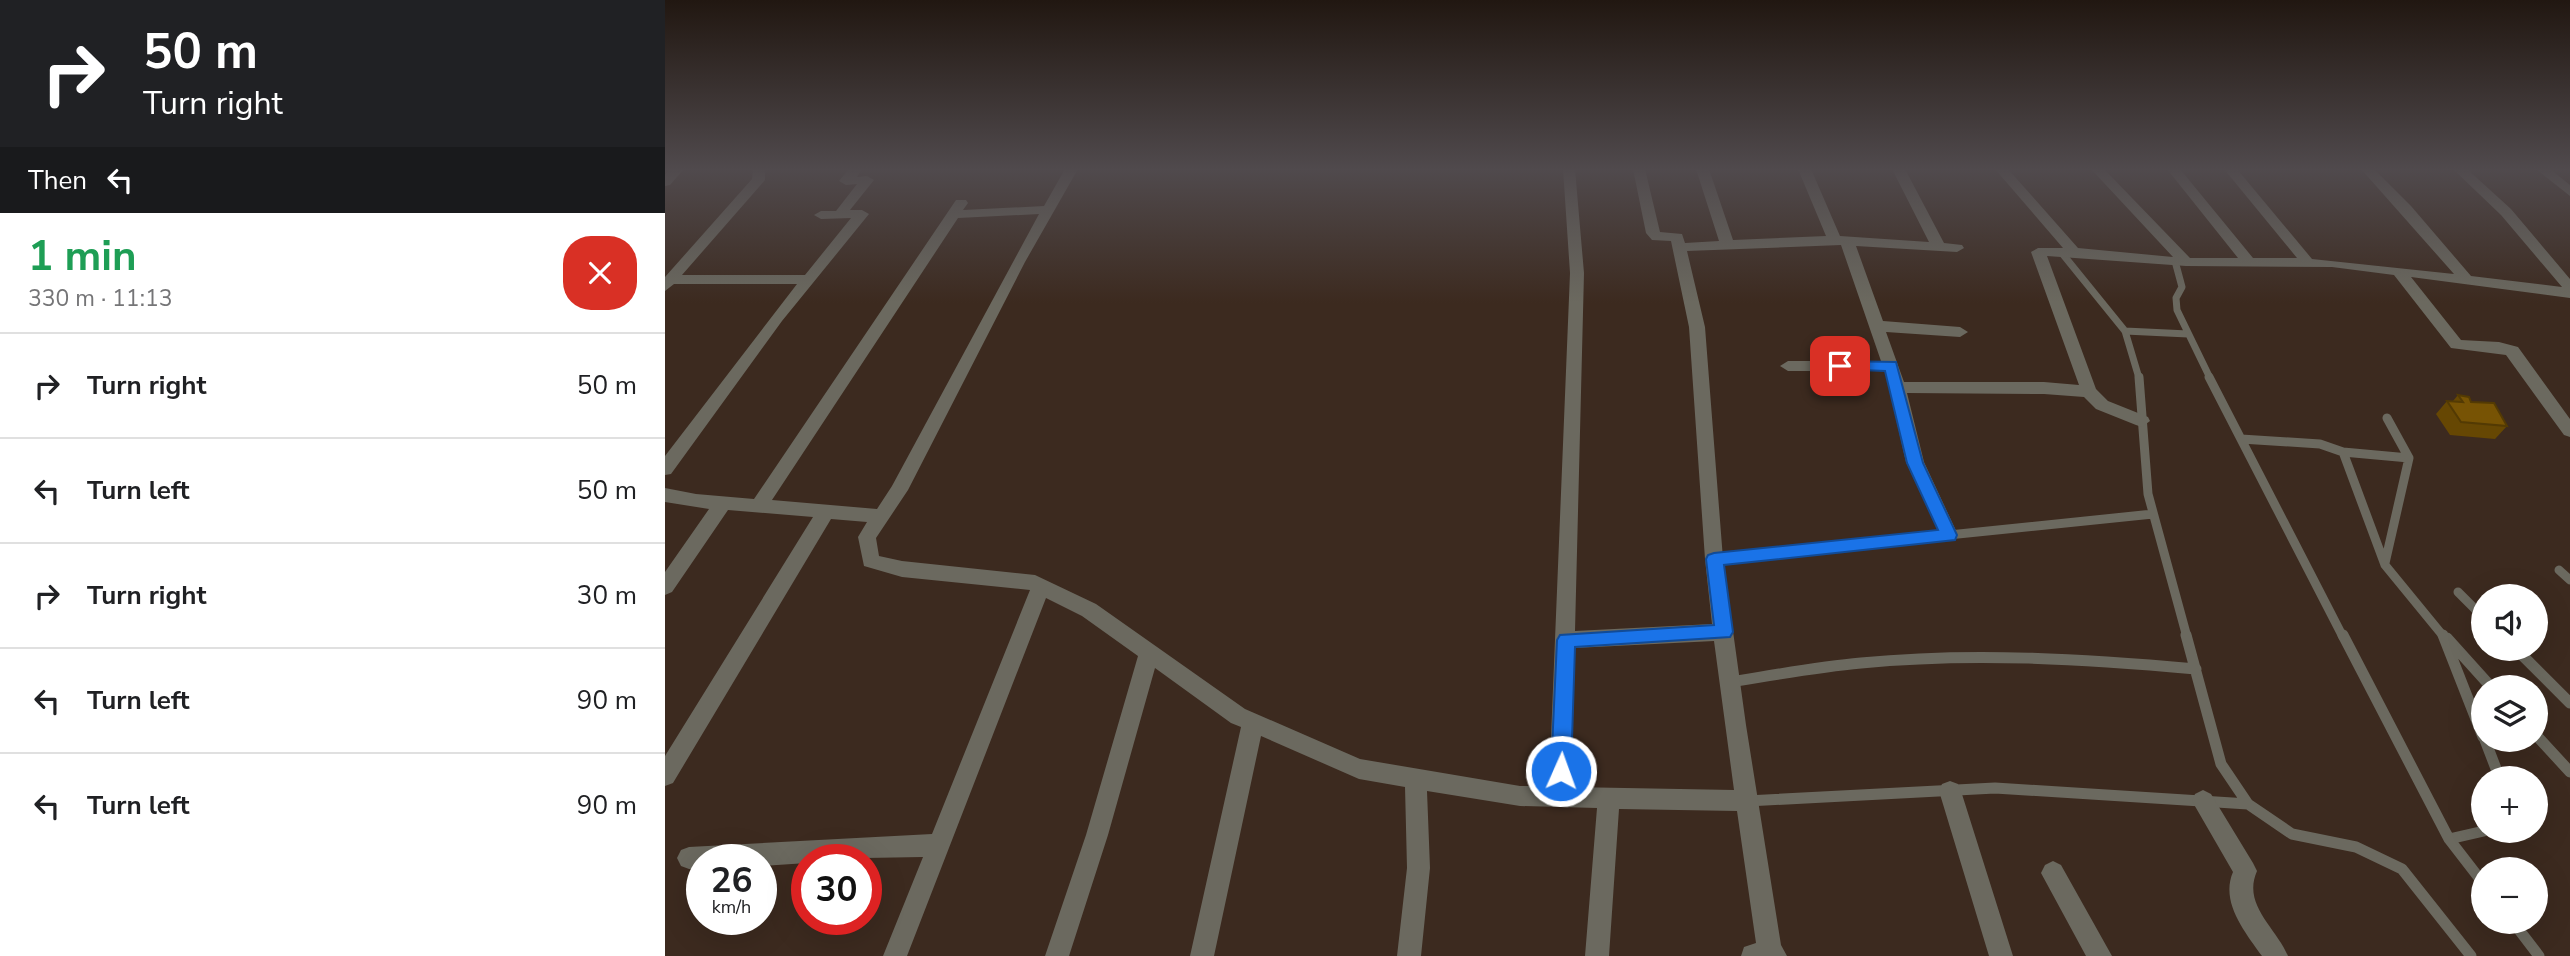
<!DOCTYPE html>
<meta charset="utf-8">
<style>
:root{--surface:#fff;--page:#f2f2f2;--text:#202124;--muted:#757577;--line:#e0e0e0}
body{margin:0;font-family:"Nunito Sans",sans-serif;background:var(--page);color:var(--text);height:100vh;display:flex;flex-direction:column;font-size:26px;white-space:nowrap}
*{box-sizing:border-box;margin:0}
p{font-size:23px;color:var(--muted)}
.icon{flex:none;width:38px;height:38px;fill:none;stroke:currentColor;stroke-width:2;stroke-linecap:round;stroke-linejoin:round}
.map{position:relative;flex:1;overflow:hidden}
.panel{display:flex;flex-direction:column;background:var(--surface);width:665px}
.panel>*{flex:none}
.guide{background:#202124;color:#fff;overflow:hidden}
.tools{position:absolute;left:1806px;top:584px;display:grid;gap:14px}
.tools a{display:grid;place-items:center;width:77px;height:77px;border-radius:50%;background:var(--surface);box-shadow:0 7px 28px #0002;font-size:35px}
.speed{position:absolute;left:21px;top:844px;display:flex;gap:14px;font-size:35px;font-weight:700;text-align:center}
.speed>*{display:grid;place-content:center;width:91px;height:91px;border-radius:50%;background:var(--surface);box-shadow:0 7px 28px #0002;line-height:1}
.speed small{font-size:18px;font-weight:400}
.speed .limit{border:10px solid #d22;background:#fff;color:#111}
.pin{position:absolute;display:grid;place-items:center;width:60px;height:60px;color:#fff;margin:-30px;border-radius:14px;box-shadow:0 4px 10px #0006}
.me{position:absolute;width:77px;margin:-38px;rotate:2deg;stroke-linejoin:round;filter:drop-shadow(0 0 5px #0008)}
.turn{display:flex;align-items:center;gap:24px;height:147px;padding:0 28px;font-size:32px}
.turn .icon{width:91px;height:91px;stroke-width:2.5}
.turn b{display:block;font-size:49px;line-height:60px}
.then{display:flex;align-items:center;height:66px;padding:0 28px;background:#0003;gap:14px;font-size:26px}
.round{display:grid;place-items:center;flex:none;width:74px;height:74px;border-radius:28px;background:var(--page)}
.head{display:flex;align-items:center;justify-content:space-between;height:119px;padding:0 28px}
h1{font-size:42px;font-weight:700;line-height:52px;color:#1e9e55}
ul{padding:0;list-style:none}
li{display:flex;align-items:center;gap:21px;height:105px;padding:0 28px;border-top:2px solid var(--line)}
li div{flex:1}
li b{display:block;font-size:26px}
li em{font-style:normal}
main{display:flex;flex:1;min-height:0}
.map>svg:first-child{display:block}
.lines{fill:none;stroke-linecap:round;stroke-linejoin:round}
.service-far2{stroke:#6b695f;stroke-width:7}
.service-far1{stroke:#6b695f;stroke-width:9}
.service{stroke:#6b695f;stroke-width:11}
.minor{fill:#6b695f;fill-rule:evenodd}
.wall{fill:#664703}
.building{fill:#775304;stroke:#533a03;stroke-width:2}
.route{fill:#1a73e8;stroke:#114b97;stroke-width:2}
</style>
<main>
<section class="panel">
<div class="guide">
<div class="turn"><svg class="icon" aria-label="right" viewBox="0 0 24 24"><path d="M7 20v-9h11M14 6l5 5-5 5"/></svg><div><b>50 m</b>Turn right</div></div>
<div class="then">Then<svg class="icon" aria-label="left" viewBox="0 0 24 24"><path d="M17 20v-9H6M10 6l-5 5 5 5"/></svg></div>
</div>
<div class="head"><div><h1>1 min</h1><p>330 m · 11:13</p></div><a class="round" style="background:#d93025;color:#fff"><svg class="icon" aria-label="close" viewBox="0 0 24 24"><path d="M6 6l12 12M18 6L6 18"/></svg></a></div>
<ul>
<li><svg class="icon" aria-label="right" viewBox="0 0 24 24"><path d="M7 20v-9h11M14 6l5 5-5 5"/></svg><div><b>Turn right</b></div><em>50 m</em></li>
<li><svg class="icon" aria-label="left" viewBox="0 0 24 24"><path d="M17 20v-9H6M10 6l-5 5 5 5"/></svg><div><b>Turn left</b></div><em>50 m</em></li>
<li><svg class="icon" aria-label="right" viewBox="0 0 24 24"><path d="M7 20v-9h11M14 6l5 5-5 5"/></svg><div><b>Turn right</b></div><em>30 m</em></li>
<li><svg class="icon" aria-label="left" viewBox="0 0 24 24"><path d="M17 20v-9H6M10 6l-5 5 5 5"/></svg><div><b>Turn left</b></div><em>90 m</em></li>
<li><svg class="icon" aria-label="left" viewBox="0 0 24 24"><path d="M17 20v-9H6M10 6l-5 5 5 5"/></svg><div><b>Turn left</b></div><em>90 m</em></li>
</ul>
</section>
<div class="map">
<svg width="1905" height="956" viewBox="0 0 1905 956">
<rect width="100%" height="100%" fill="#3c2a1f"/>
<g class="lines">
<path class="service-far2" d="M1396,252L1460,331L1474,378
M1510,261L1517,287L1511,298L1512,310L1545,378
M1460,331L1523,334"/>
<path class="service-far1" d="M1474,377L1483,494L1522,637
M1544,377L1678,637
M1576,439L1655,444L1678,452L1720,565L1779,637
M1678,452L1744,458
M1049,559L1488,514
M1720,563L1744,458L1722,418
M1894,570L1905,580
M1793,592L1818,617"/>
<path class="service" d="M1521,635L1556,764L1583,804L1627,834L1691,847L1737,869L1806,956
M1678,635L1784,839L1818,883
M1778,635L1818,737
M1782,638L1827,688
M1851,649L1905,703
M1065,682C1109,675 1152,667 1196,663C1307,652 1420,659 1531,669
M1871,735L1905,772
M1820,740L1835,779
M1082,801L1330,788L1583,804
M1784,839L1819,831
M1848,922L1874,956"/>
<path class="minor" d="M5,169H19L5,185L0,186V175Z
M88,169H100V180L17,275H140L186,218L156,219L149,215L156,211H171L192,184L181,185L174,181L184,169H197L192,177L202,176L209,180L185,210H197L204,214L117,321L6,474L0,475V456L132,284H9L0,291V277L87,179Z
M400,169H413L360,262L243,490L211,538L214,556L237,561L370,575L431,604L580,709L695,759L855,786H884L905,273L898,169H910L919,273L910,631L1047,624L1040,559L1024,327L1006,241L987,240L981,233L968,169H980L995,232L1017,234L1020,243L1054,241L1031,169H1044L1068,240L1161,236L1133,169H1146L1175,236L1264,242L1227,169H1240L1279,243L1297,245L1299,248L1292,252L1191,246L1218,321L1295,327L1303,332L1295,337L1221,332L1239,382H1379L1414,385L1366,252L1373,248H1398L1330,169H1343L1413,248L1508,257L1426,169H1439L1525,258H1573L1502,169H1515L1588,258H1632L1559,169H1572L1647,259L1789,274L1696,169H1709L1746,206L1806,276L1897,287L1836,215L1788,169H1802L1846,209L1905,279V298L1746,277L1796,340L1834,342L1853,347L1905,419V437L1899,435L1841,355L1786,348L1729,275L1667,267L1521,266L1382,256L1431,389L1443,401L1483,417L1485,421L1477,427L1471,425L1431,409L1419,397L1379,394L1242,393L1259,462L1293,535L1290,540H1278L1241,462L1220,371H1123L1115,366L1123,361H1216L1176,245L1022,251L1040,327L1058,559L1081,725L1116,945L1122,956H1076L1079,947L1091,943L1072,811L954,809L944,956H920L932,808L855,806L762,791L765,868L756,956H732L742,868L740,787L694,779L596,736L549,956H525L576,727L566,723L490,668L443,835L404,956H380L421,835L473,656L417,616L381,598L242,956H218L258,857L142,859V863L96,866V859H37V869H24L16,866L12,858L16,850L24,847L267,834L365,590L237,577L199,566L193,537L202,522L166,519L8,783L0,786V756L148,517L63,510L7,592L0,595V572L44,509L0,502V488L31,494L89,499L291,200H301L303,203L298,210L379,206ZM374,214L227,486L212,509L107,500L293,218ZM1049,641L1069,790L906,787L910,648Z
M1871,169H1885L1905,185V196Z
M1285,781L1293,784L1296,791L1348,956H1324L1274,791L1277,784Z
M1538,790L1546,794L1588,863L1592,871C1577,905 1611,927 1623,956H1597C1580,932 1555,902 1568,872L1527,801L1530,794Z
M1388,861L1396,865L1447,956H1421L1376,873L1380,865Z"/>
</g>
<path class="wall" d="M1793,395L1806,402L1842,426L1830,439L1785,435L1771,414L1782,401H1788Z"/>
<path class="building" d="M1793,395L1804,397L1806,402L1829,403L1842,426L1796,422L1782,401L1798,402Z"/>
<linearGradient id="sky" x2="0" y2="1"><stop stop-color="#211711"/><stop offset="0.56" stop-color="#504a4d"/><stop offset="1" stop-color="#504a4d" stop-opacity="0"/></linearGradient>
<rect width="1905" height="303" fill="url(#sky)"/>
<path class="route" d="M1175,361L1231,362L1258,463L1292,535L1290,540L1059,565L1068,632L1065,637L910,647L906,771L903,777L896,780L889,777L886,771L892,640L895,635L1049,625L1041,559L1043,555L1049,553L1273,530L1242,463L1220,371L1170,369L1167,366Z"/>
</svg>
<div class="tools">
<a><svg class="icon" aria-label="sound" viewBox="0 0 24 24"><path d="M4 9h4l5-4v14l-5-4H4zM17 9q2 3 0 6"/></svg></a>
<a><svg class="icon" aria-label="layers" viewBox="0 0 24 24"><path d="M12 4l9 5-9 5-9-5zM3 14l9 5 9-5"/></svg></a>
<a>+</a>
<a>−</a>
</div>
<div class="speed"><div>26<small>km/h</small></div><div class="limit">30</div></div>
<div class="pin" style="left:1175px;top:366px;background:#d93025"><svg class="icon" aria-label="arrive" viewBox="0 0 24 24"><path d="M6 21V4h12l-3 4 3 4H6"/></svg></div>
<svg class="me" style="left:896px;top:771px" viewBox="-20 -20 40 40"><circle r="17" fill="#1a73e8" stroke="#fff" stroke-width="3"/><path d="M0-11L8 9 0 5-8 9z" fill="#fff"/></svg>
</div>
</main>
